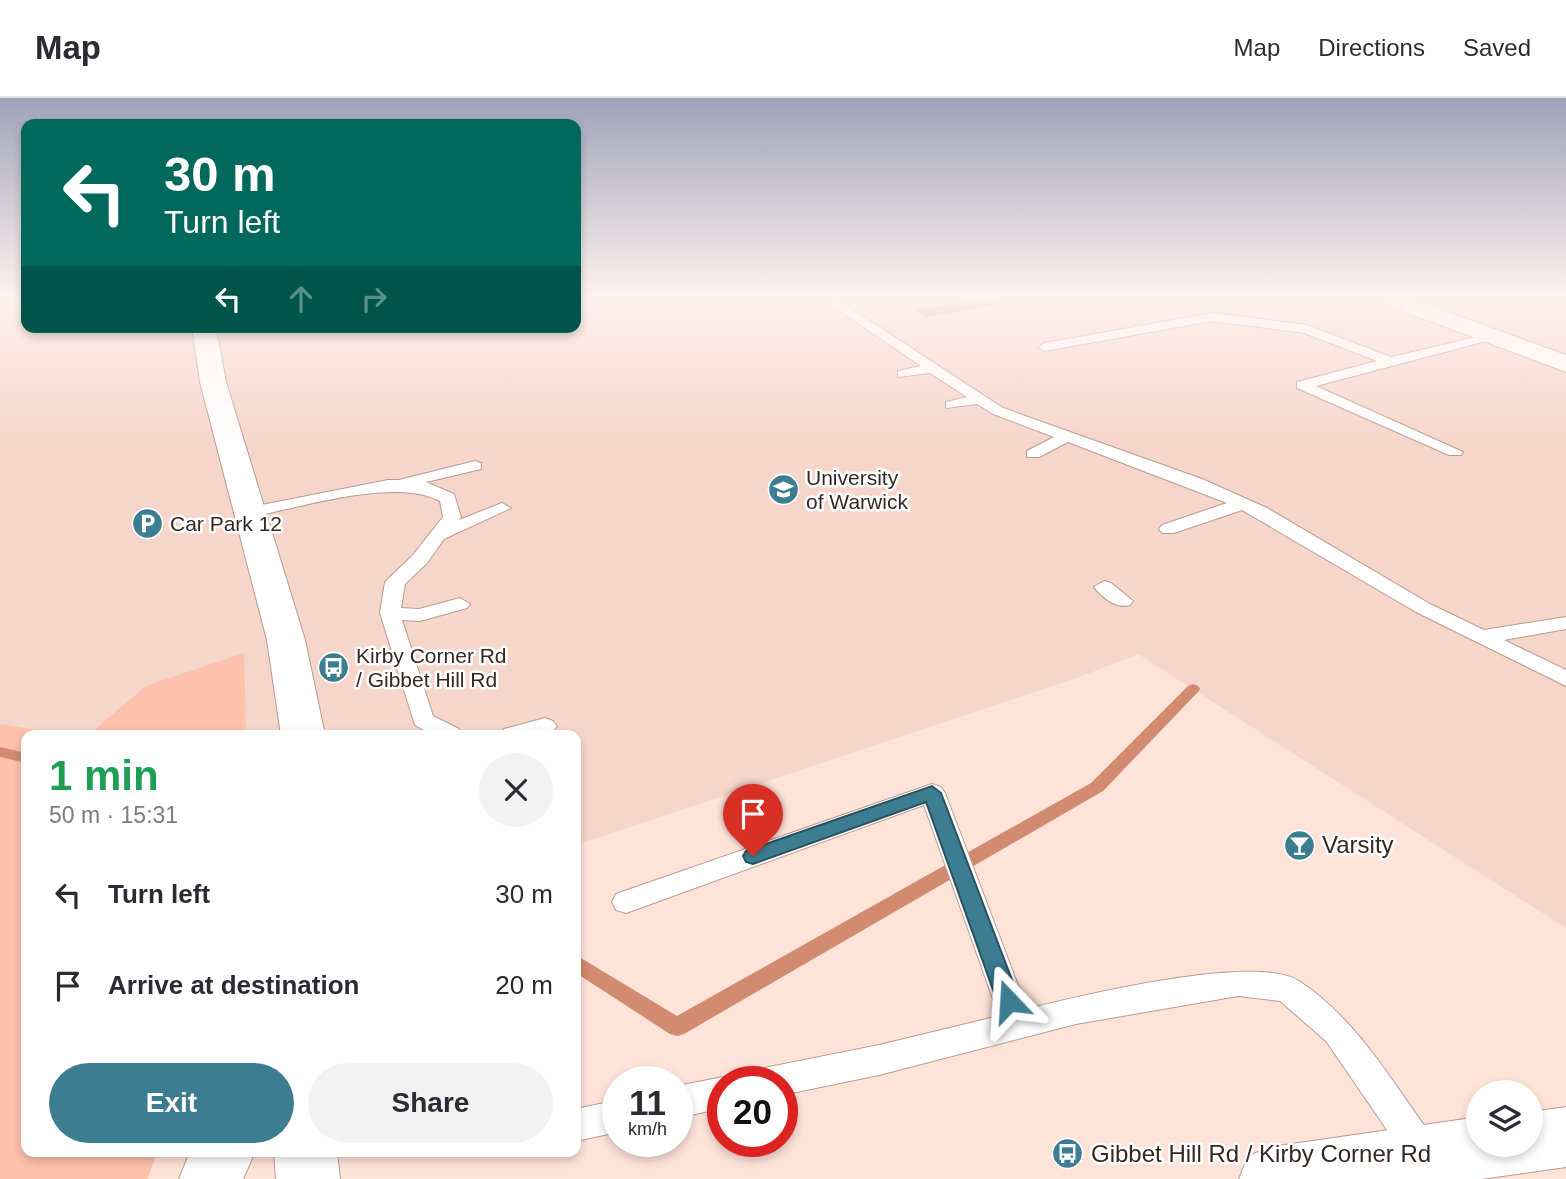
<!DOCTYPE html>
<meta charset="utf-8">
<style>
:root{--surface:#fff;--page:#f2f2f3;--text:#2b2b33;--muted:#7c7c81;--line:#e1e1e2;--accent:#3d7d91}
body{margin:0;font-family:Arial,sans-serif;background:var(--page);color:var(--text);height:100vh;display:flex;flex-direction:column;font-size:26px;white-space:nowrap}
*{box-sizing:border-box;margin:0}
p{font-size:23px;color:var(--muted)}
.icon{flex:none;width:38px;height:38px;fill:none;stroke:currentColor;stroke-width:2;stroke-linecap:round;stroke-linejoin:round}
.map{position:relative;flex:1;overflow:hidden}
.details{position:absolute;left:21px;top:632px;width:560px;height:427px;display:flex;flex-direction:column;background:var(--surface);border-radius:14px;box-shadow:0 4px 10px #0003}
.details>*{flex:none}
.top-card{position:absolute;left:21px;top:21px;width:560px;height:214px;border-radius:14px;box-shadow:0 4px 10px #0003;background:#00695c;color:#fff;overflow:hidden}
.tools{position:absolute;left:1466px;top:982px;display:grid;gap:14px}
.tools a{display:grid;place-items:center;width:77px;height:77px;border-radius:50%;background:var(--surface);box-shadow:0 4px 10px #0003;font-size:35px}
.speed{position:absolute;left:602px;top:968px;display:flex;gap:14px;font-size:35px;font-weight:700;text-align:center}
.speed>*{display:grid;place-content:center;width:91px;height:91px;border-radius:50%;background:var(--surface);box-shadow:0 4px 10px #0003;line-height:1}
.speed small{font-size:18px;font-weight:400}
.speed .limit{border:10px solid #d22;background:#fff;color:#111}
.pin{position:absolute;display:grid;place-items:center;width:60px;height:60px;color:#fff;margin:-72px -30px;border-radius:50% 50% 50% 0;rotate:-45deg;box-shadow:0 0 7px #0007}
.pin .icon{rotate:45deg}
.me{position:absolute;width:77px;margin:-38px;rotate:340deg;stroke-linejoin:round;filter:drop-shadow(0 0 5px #0008)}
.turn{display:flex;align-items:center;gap:24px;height:147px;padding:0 28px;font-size:32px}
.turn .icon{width:91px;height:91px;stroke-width:2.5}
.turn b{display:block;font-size:49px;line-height:60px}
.lanes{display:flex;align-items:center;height:66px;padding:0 28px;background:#0003;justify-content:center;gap:35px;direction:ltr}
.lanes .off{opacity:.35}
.round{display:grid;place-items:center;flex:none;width:74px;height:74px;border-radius:37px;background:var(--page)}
.summary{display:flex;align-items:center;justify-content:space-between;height:119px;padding:0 28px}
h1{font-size:42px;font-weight:700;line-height:52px;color:#1e9e55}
.button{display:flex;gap:14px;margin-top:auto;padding:14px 28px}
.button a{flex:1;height:80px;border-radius:42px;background:var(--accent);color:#fff;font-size:28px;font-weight:700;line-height:80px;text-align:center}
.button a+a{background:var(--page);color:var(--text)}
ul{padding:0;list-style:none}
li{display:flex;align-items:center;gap:21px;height:91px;padding:0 28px}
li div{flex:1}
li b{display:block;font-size:26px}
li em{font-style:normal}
header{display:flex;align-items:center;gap:42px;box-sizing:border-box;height:98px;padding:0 35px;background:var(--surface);border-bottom:2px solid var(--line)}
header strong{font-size:33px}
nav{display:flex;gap:38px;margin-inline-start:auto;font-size:24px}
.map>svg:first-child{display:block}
.built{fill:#f6d5ca}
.green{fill:#fdc1ac}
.water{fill:#d28a70}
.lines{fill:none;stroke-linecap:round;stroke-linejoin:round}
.stream{fill:#d28a70;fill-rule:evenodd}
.service-casing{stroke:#ba9b90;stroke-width:2}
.minor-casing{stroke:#ba9b90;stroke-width:2}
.tertiary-casing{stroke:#ba9b90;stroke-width:2}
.service{fill:#fff;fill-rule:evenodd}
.minor{fill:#fff;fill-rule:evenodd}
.tertiary{fill:#fff;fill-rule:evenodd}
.route{fill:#3d7d91;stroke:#28515e;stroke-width:2}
.labels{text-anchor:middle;stroke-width:5;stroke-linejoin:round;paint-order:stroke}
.poi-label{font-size:21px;fill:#352824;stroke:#fff;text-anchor:start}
.near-poi-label{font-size:24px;fill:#352824;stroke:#fff;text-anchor:start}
</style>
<header>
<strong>Map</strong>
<nav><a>Map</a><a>Directions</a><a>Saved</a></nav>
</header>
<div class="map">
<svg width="1566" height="1081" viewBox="0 0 1566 1081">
<rect width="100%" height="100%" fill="#fee3d9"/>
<path class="built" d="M0,198H26V229H576V198H1566V830L1138,556L1082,578L576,747V637L0,636Z"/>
<path class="green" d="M244,555L246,637H88L146,588Z
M0,626L66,637H26V1054H158L147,1081H0Z"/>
<path class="water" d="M996,198H1043L927,219L915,212Z"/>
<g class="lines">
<path class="stream" d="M1193,586L1198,588L1200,591L1198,594L1103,693L684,936L677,938L670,936L576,875V857L677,918L1091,685L1188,588Z
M0,649L26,655V665L0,659Z"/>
<defs>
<path id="service" d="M818,198H832L1003,310L1202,381L1267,410L1430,506L1484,532L1566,519V531L1504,542L1566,572V588L1416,514L1242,412L1174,435H1162L1159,431L1162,427L1227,405L1068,344L1039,359H1027V353L1054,339L993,316L977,306L946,310V304L967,299L930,275L898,279V273L921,268Z
M1212,215L1307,227L1391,259L1494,235V241L1316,288L1463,354L1461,357H1449L1297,290V284L1377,263L1304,235L1212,223L1045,253L1038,249L1045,245Z
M475,363L481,365V371L426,384L454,396L461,419L459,422L502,405L511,410L444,441L427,465L405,486L401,510L419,511L460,500L470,506L467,510L420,523L402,522L433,618L459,631L463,637H432L415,627L380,515L385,484L413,457L443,419L440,403C395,379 302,409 251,419L242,414L251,409L388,382H399Z
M1104,483L1111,485L1133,503L1130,507C1116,511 1103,500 1094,489Z
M545,620L553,623L557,628L553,633L541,637H500L504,631Z
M932,686L941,689L945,695L1027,911C1079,898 1256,855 1299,883C1357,921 1393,985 1433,1040L1438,1052L1433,1064L1421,1069L1409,1064L1326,943L1280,903L1238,898L1076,926L879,977L782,997V984H753L757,973L769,969L879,947L999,918L924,707L626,815L616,812L612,804L616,796Z
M723,979L735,984H723V1010L677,1020V988Z
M618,1002V1034L576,1043V1011Z"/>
<path id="minor" d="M1373,198H1404L1566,257V274L1376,203Z"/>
<path id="tertiary" d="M192,229H216L226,284L305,542L325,637H281L267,542L200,284Z
M1566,1009V1069L1481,1081H1239L1248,1058L1271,1049L1479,1019V1046H1531V1014Z
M190,1054H255L243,1081H179Z
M274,1054H337L340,1081H276Z"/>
</defs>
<use href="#service" class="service-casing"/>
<use href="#minor" class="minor-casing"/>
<use href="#tertiary" class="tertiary-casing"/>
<use href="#service" class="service"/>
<use href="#minor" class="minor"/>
<use href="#tertiary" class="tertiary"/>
</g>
<linearGradient id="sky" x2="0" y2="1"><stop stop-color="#9fa3b8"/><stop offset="0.57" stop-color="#fff2ee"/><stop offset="1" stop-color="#fff2ee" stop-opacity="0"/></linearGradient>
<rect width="1566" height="349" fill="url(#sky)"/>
<path class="route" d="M932,688L941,695L1020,903L1017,910L1009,913L1001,910L997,903L926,704L753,766L746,764L743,758L746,753Z"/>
<defs>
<symbol id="university-disc" viewBox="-11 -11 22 22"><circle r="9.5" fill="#3d7d91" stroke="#fff"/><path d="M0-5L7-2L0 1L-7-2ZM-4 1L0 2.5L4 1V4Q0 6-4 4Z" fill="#fff"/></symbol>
<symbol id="parking-disc" viewBox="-11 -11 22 22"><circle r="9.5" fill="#3d7d91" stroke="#fff"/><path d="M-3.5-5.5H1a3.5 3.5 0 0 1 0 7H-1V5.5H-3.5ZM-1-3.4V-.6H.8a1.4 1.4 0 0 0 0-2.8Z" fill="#fff"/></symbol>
<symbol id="bus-disc" viewBox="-11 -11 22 22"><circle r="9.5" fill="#3d7d91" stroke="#fff"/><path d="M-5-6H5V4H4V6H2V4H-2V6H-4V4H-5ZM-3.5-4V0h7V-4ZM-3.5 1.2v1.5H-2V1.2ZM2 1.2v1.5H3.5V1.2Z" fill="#fff"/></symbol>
<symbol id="bar-disc" viewBox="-11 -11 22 22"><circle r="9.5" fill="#3d7d91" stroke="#fff"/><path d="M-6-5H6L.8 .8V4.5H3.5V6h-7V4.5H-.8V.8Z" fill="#fff"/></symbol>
</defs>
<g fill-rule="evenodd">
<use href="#university-disc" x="766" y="374" width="35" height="35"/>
<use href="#parking-disc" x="130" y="408" width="35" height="35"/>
<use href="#bus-disc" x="316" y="552" width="35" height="35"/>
<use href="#bar-disc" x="1282" y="730" width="35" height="35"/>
<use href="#bus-disc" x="1050" y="1038" width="35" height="35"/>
</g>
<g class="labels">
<g class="poi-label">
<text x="806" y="387">University<tspan x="806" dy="24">of Warwick</tspan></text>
<text x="170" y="433">Car Park 12</text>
<text x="356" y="565">Kirby Corner Rd<tspan x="356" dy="24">/ Gibbet Hill Rd</tspan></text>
</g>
<g class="near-poi-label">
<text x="1322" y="755">Varsity</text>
<text x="1091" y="1064">Gibbet Hill Rd / Kirby Corner Rd</text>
</g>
</g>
</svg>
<div class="tools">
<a><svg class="icon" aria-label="layers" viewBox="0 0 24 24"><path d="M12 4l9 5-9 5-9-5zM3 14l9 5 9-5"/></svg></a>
</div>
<div class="speed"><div>11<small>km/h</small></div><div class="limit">20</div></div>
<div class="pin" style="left:753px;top:758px;background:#d93025"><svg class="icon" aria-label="arrive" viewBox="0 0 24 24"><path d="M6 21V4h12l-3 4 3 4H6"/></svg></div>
<svg class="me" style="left:1009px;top:903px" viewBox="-20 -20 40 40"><path d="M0-17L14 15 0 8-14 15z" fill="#3d7d91" stroke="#fff" stroke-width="4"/></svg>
<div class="top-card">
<div class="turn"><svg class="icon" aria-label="left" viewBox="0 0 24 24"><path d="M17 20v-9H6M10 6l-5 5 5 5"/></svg><div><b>30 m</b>Turn left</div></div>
<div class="lanes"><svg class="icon" aria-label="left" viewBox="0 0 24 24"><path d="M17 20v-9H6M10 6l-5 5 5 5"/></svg><svg class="icon off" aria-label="ahead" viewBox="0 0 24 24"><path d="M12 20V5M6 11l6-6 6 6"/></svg><svg class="icon off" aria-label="right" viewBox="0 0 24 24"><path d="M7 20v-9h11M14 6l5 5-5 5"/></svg></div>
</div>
<section class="details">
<div class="summary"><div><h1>1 min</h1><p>50 m · 15:31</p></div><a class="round"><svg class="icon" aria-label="close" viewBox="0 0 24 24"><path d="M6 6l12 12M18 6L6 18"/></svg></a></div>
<ul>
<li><svg class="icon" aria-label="left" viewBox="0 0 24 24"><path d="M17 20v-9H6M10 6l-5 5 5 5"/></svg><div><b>Turn left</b></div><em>30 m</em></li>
<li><svg class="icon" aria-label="arrive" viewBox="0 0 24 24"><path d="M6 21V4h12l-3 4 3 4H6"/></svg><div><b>Arrive at destination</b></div><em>20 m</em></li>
</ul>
<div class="button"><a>Exit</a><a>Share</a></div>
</section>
</div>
